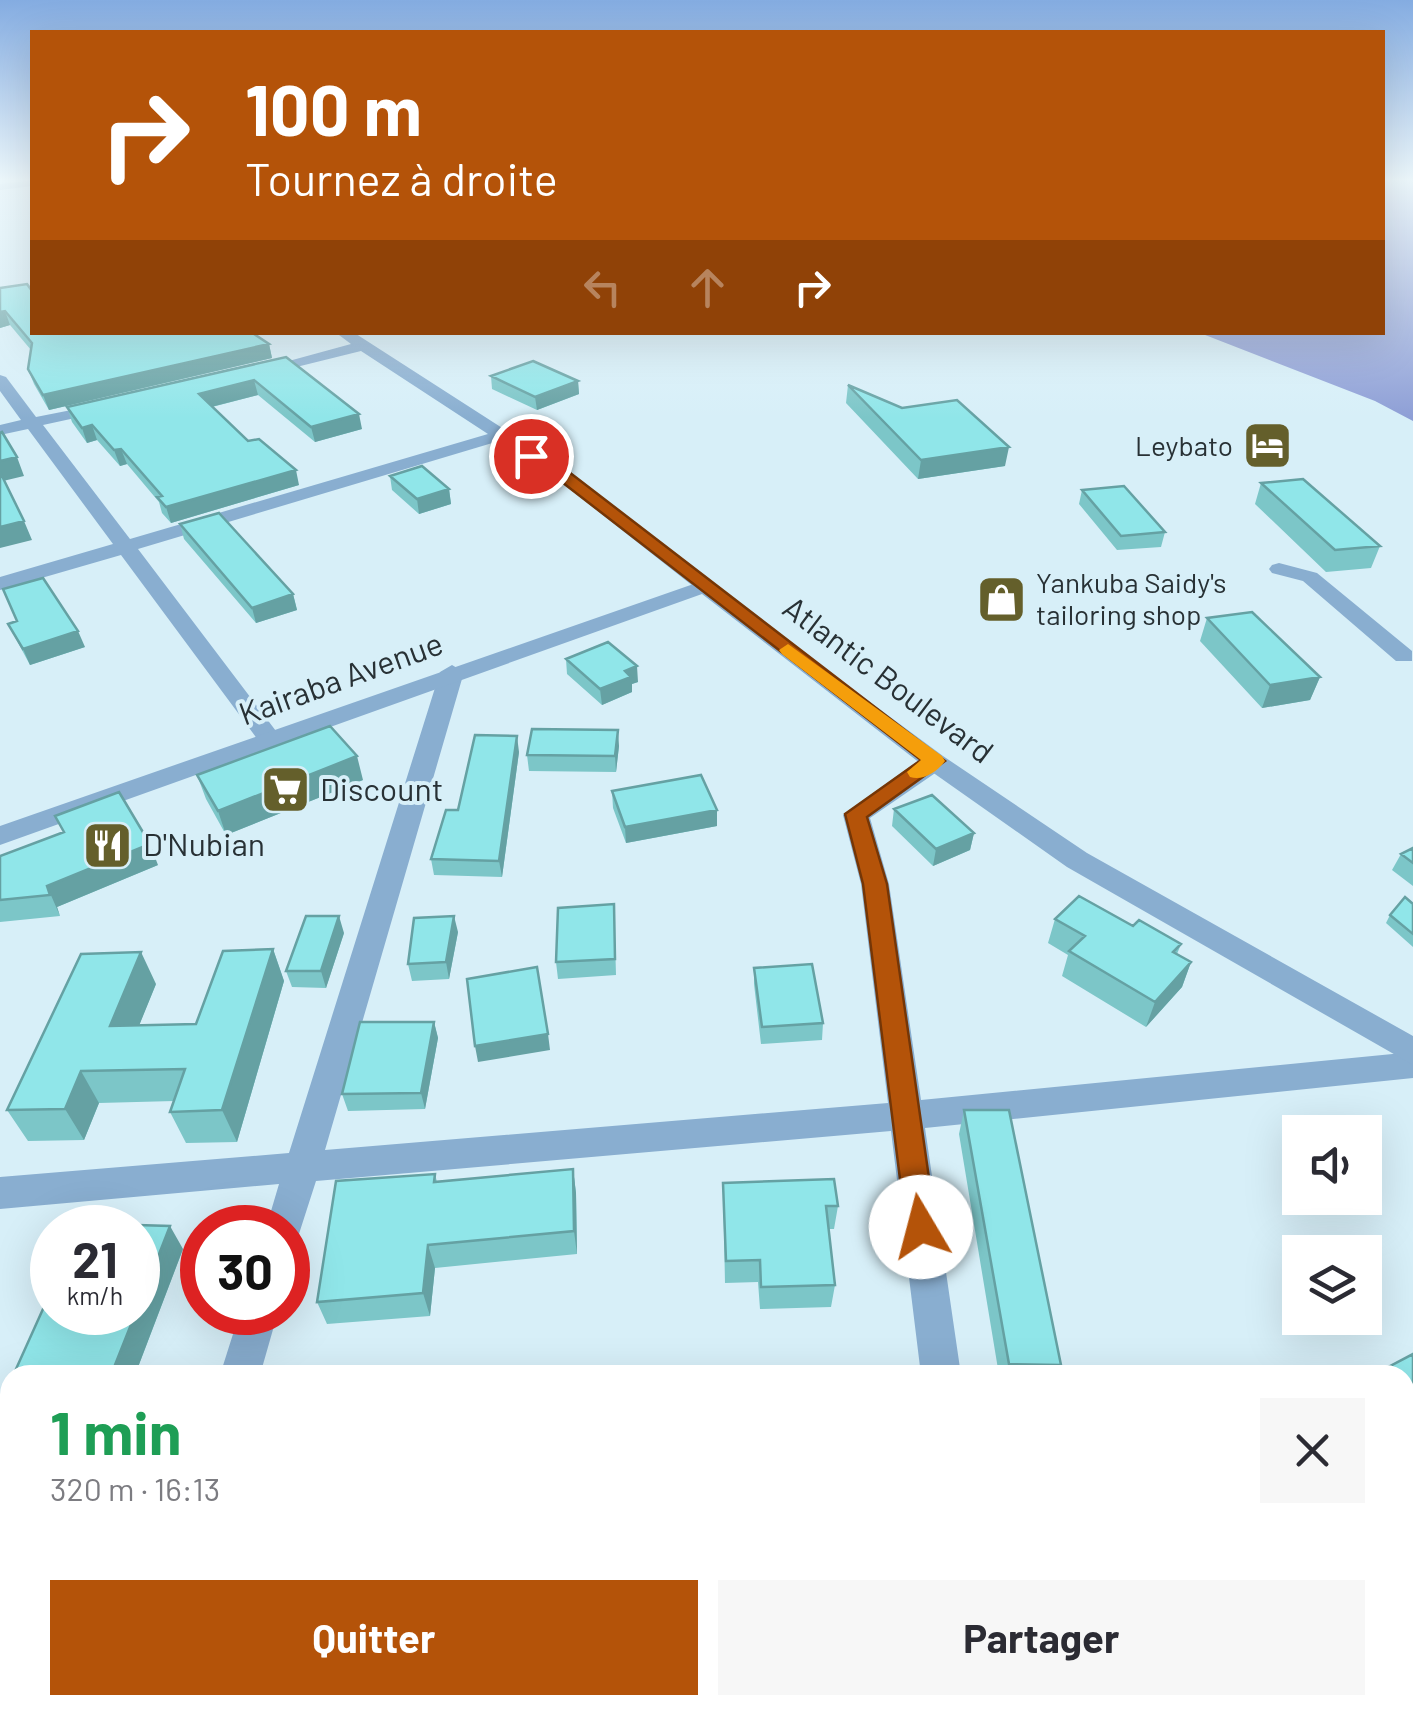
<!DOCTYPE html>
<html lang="fr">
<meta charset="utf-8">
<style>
:root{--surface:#fff;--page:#f7f7f7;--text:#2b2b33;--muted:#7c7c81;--accent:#b45309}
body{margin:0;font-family:Barlow,sans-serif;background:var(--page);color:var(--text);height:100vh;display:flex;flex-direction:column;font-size:38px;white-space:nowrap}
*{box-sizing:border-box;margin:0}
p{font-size:32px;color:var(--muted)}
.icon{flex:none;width:55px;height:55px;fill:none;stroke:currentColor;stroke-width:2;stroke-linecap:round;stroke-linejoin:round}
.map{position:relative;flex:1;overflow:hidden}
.side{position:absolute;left:0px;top:1365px;width:1415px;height:350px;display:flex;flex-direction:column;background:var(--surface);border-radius:30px 30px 0 0;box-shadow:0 10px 40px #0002}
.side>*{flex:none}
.banner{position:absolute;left:30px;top:30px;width:1355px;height:305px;border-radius:0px;box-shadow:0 10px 40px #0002;background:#b45309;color:#fff;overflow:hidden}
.controls{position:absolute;left:1282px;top:1115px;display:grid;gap:20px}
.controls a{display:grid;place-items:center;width:100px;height:100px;border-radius:0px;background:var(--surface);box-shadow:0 10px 40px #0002;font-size:50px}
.speed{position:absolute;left:30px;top:1205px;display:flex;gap:20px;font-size:50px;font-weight:700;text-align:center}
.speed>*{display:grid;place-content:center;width:130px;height:130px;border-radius:50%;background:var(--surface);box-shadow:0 10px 40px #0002;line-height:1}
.speed small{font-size:25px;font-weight:400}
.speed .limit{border:15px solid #d22;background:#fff;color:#111}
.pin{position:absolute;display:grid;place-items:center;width:85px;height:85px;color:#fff;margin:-42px;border:5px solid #fff;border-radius:50%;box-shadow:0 2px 10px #0007}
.me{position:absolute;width:110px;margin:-55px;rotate:352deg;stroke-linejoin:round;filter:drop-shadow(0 0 8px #0008)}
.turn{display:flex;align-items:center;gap:35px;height:210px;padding:0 50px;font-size:45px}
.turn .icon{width:130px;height:130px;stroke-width:2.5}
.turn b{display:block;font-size:70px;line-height:85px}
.lanes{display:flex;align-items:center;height:95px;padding:0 50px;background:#0003;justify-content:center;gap:50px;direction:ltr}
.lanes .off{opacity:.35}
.round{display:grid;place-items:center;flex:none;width:105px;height:105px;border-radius:0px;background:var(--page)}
.summary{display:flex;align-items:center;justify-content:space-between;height:170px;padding:0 50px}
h1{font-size:60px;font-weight:700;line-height:75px;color:#1e9e55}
.button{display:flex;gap:20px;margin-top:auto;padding:20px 50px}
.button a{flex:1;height:115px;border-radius:0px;background:var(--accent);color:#fff;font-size:40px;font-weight:700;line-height:115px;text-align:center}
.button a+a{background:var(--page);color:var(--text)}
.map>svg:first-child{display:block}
.water{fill:#8e9fd6}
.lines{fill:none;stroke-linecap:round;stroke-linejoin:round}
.minor{fill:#89aed0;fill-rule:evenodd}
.tertiary{fill:#89aed0;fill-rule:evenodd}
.wall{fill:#7cc6c8}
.shaded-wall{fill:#65a1a3}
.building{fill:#90e6e9;stroke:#65a1a3;stroke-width:2.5}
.route{fill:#b45309;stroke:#753606;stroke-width:2.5}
.slow{fill:#f59e0b}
.labels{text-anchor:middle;stroke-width:8;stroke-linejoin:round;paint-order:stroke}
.far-poi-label{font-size:28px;fill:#283135;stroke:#d7eff8;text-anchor:end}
.street-label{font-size:32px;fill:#283135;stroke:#d7eff8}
.poi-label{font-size:32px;fill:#283135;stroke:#d7eff8;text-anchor:start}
</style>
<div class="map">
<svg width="1413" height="1715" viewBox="0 0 1413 1715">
<rect width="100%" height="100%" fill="#d7eff8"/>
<path class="water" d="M1383,178H1413V421L1375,401L1200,333L1382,332Z"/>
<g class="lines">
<path class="minor" d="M32,180V186L0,190V184Z
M335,332H353L569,471L715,586L712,590H698L557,479L499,441L138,549L282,739L270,747L261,744L121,555L0,590V577L113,544L28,429L0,435V425L21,420L0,391V375L6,377L36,417L112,402V410L43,425L130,539L488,434L361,351L260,376L252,371L351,344Z
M1279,563L1317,573L1412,651V661H1396L1303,581L1272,573L1269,569L1272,565Z
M452,665L464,672L325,1150L888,1103L861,884L843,815L926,755L935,753L948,761L944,767L870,818L889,884L921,1100L1413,1052V1078L925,1128L961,1375H921L891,1131L316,1181L297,1240L288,1243V1228H266L279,1184L0,1209V1177L289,1153L440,672Z
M240,1312H278L260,1375H220Z
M1413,1452V1495L1405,1498V1455Z
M118,1705H166L163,1715H115Z
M961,1705H1009L1011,1715H963Z"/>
<path class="tertiary" d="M705,580L943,756L1087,853L1413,1036V1065L1067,867L925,767L702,594L0,845V826Z"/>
</g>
<path class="wall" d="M0,288L32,332L269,344L272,358L49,410L34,384L28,369L31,350L10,325L0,328Z
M286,357L362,429L315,442L258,395L212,407L248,441L299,485L171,523L162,513L159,502L127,464L120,466L97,440L87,443L72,422L67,407Z
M491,376L578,381L579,394L537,410L492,389Z
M848,385L902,408L1005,466L918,479L846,403Z
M390,476L449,489L451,504L419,514L392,490Z
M1261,483L1380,546L1371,568L1326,572L1255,504Z
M1082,490L1165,532L1161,547L1117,550L1079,504Z
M180,524L293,594L297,610L256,623L184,539Z
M1207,618L1320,677L1310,700L1262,708L1200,641Z
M17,621L85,647L30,665L8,624Z
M566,659L638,682L632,684V692L602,705L567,674Z
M619,746L616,772L529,771L527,755Z
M519,752L502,877L434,875L431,859L458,810Z
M197,775L363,780L226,835L206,799Z
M612,791L717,826L626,843L613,808Z
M894,809L974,833L970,850L933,866L892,826Z
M1413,848V886L1392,870L1401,854Z
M0,856L158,865L57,907L60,916L0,922Z
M614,904L616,975L558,979L556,962Z
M1413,904V947L1386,923L1390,915Z
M1055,919L1133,926L1181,944L1177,954L1191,962L1182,987L1146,1027L1062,976L1068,955L1048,943Z
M458,932L449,979L412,981L408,964Z
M344,933L326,988L292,987L286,971Z
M273,949L284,981L237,1142L186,1143L170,1112L174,1101L99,1103L84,1140L28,1141L7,1110L156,984L139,1025L196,1024Z
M754,968L823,1023L822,1040L761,1044L754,984Z
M434,1022L438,1038L425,1109L348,1111L342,1094Z
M964,1110L1061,1365L1057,1375H999L959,1134Z
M573,1169L576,1193L577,1254L435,1268L430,1316L327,1324L317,1302L435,1174L437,1182Z
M723,1183L838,1206L834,1229H828L835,1285L831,1307L760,1309L758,1282L725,1283Z
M183,1249L135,1375H21L16,1369Z
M1413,1354V1438L1406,1442L1405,1375H1374Z
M808,1705H946L948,1715H809Z"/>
<path class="shaded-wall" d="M5,311L10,325L0,328V312Z
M269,344L272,358L49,410L43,395Z
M254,380L258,395L203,409L199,394Z
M578,381L579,394L537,410L535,397Z
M359,414L362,429L315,442L311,427Z
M92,425L97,440L87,443L82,428Z
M1009,447L1005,466L918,479L921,460Z
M121,449L127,464L120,466L114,450Z
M17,457L24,476L3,481L0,473V461Z
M296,470L299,485L171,523L166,507Z
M449,489L451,504L419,514L417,499Z
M24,521L32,540L0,548V527Z
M293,594L297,610L256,623L252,608Z
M78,631L85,647L30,665L23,649Z
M637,666L638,682L632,684V692L602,705L600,689L625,671Z
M1320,677L1310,700L1262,708L1270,685Z
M618,730L619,746L616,772L615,756Z
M517,736L519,752L502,877L499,861Z
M357,756L363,780L226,835L218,811Z
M717,810V826L626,843L625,827Z
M974,833L970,850L933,866L936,849Z
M150,844L158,865L57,907L60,916L47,886Z
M339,916L344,933L326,988L321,971Z
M454,916L458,932L449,979L446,962Z
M273,949L284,981L237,1142L222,1110Z
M141,952L156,984L126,1058L110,1026Z
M1191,962L1182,987L1146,1027L1155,1002Z
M434,1022L438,1038L425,1109L421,1093Z
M548,1034L550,1050L478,1062L475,1046Z
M81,1071L99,1103L84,1140L65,1109Z
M573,1169L576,1193L577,1254L574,1231Z
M170,1226L183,1249L135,1375H111L136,1312H138V1308Z
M428,1245L435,1268L430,1316L423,1293Z
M10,1538V1613L0,1641V1565Z
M0,1676L7,1681L0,1702Z"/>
<path class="building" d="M27,284L32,291V332H251L269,344L43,395L28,369L32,343L5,311L0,312V288Z
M286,357L359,414L311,427L254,380L199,394L248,441L259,439L296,470L166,507L157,497L162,496L121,449L114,450L92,425L82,428L67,407Z
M533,361L578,381L535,397L491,376Z
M848,385L902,408L957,400L1009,447L921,460Z
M2,432L17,457L0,461V433Z
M422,466L449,489L417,499L390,476Z
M0,472L24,521L0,527Z
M1303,479L1380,546L1335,550L1261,483Z
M1124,486L1165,532L1121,536L1082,490Z
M219,513L293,594L252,608L180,524Z
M43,578L78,631L23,649L8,624L17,621L3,589Z
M1252,612L1320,677L1270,685L1207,618Z
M608,642L637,666L625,671L631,677L600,689L566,659Z
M330,726L357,756L218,811L197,775Z
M532,729L618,730L615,756L527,755Z
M475,735L517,736L499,861L431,859L446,810H458Z
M701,775L717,810L625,827L612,791Z
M119,792L150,844L47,886L50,895L0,900V856L64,832L55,816Z
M932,795L974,833L936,849L894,809Z
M1413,848V863L1401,854Z
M1079,896L1133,926L1139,920L1181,944L1173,952L1191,962L1155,1002L1069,951L1085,936L1055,919Z
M1405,897L1413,904V934L1390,915Z
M614,904L615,959L556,962L558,908Z
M306,916H339L321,971H286Z
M454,916L446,962L408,964L414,918Z
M273,949L222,1110L170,1112L185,1069L81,1071L65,1109L7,1110L81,954L141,952L110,1026L196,1024L223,951Z
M812,964L823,1023L762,1027L754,968Z
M537,967L548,1034L475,1046L467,979Z
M360,1022H434L421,1093L342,1094Z
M964,1110H1009L1061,1365L1009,1364Z
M573,1169L574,1231L428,1245L423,1293L317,1302L336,1181L435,1174L434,1182Z
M834,1179L838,1206H826L835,1285L761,1287L760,1260L726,1261L723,1183Z
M102,1224L170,1226L138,1308V1228H100Z
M52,1289V1312H136L111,1375H58L60,1370L16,1369Z
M1413,1354V1422L1405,1412V1375H1376L1375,1374Z
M10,1531V1538L0,1565V1532Z
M812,1705H946L948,1715H813Z
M1310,1705L1316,1715H1285Z"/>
<linearGradient id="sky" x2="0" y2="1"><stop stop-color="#84ace1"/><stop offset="0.43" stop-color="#edf8fc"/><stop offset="1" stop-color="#edf8fc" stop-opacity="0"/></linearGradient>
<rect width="1413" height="418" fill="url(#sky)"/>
<path class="route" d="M526,453H536L569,472L945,761L867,817L887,884L936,1227L932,1237L921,1241L910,1237L906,1227L863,884L845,814L921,760L558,479L526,459Z"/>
<path class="slow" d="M788,644L942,756L945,761C937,772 923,781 910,777L907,772L921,760L782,654L779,650Z"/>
<defs>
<symbol id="hotel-square" viewBox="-11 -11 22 22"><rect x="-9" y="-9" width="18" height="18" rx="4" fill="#645f2b" stroke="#d7eff8"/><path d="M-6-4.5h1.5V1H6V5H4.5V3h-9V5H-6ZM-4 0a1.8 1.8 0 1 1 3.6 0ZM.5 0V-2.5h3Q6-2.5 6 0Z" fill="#fff"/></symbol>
<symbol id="shop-square" viewBox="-11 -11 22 22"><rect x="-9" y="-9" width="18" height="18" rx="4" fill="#645f2b" stroke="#d7eff8"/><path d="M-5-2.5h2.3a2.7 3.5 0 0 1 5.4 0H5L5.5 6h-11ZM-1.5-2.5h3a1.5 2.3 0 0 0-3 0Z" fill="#fff"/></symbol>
<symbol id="supermarket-square" viewBox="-11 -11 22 22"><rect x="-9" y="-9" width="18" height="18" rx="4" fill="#645f2b" stroke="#d7eff8"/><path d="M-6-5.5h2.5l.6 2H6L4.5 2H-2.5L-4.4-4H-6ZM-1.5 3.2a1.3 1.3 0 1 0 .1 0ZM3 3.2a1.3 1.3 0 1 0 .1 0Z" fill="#fff"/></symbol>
<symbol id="restaurant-square" viewBox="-11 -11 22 22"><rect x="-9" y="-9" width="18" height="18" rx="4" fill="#645f2b" stroke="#d7eff8"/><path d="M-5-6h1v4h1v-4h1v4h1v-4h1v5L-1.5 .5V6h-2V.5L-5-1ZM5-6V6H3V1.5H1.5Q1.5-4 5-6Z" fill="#fff"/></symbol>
</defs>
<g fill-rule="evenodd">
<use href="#hotel-square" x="1240" y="418" width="55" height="55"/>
<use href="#shop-square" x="974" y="572" width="55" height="55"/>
<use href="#supermarket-square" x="258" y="762" width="55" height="55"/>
<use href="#restaurant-square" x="80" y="818" width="55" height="55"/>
</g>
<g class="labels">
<g class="far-poi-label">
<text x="1233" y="456">Leybato</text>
<text x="1036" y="593" text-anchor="start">Yankuba Saidy's<tspan x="1036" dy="32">tailoring shop</tspan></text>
</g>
<g class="street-label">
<text transform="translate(341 679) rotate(-20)" y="11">Kairaba Avenue</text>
<text transform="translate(888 680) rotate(37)" y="11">Atlantic Boulevard</text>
</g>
<g class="poi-label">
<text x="320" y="801">Discount</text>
<text x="143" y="856">D'Nubian</text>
</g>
</g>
</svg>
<div class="controls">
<a><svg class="icon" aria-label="sound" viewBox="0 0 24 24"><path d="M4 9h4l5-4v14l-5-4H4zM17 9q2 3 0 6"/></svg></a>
<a><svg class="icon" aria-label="layers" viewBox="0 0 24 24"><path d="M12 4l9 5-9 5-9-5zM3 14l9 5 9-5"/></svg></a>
</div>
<div class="speed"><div>21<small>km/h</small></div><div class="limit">30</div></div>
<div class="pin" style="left:531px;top:456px;background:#d93025"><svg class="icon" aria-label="arrive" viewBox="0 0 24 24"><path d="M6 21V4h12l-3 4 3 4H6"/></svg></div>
<svg class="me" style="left:921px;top:1227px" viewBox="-20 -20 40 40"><circle r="19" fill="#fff"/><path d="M0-13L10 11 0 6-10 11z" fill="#b45309"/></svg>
<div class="banner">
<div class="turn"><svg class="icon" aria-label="right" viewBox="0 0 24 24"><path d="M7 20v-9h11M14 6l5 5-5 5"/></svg><div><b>100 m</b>Tournez à droite</div></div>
<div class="lanes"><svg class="icon off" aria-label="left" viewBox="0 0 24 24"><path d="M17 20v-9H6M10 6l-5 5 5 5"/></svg><svg class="icon off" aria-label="ahead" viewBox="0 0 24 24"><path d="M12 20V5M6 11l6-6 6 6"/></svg><svg class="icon" aria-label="right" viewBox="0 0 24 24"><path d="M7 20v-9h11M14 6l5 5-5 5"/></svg></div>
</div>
<section class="side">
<div class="summary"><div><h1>1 min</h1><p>320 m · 16:13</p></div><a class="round"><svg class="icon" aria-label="close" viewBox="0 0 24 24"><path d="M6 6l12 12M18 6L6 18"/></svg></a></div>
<div class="button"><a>Quitter</a><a>Partager</a></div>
</section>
</div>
